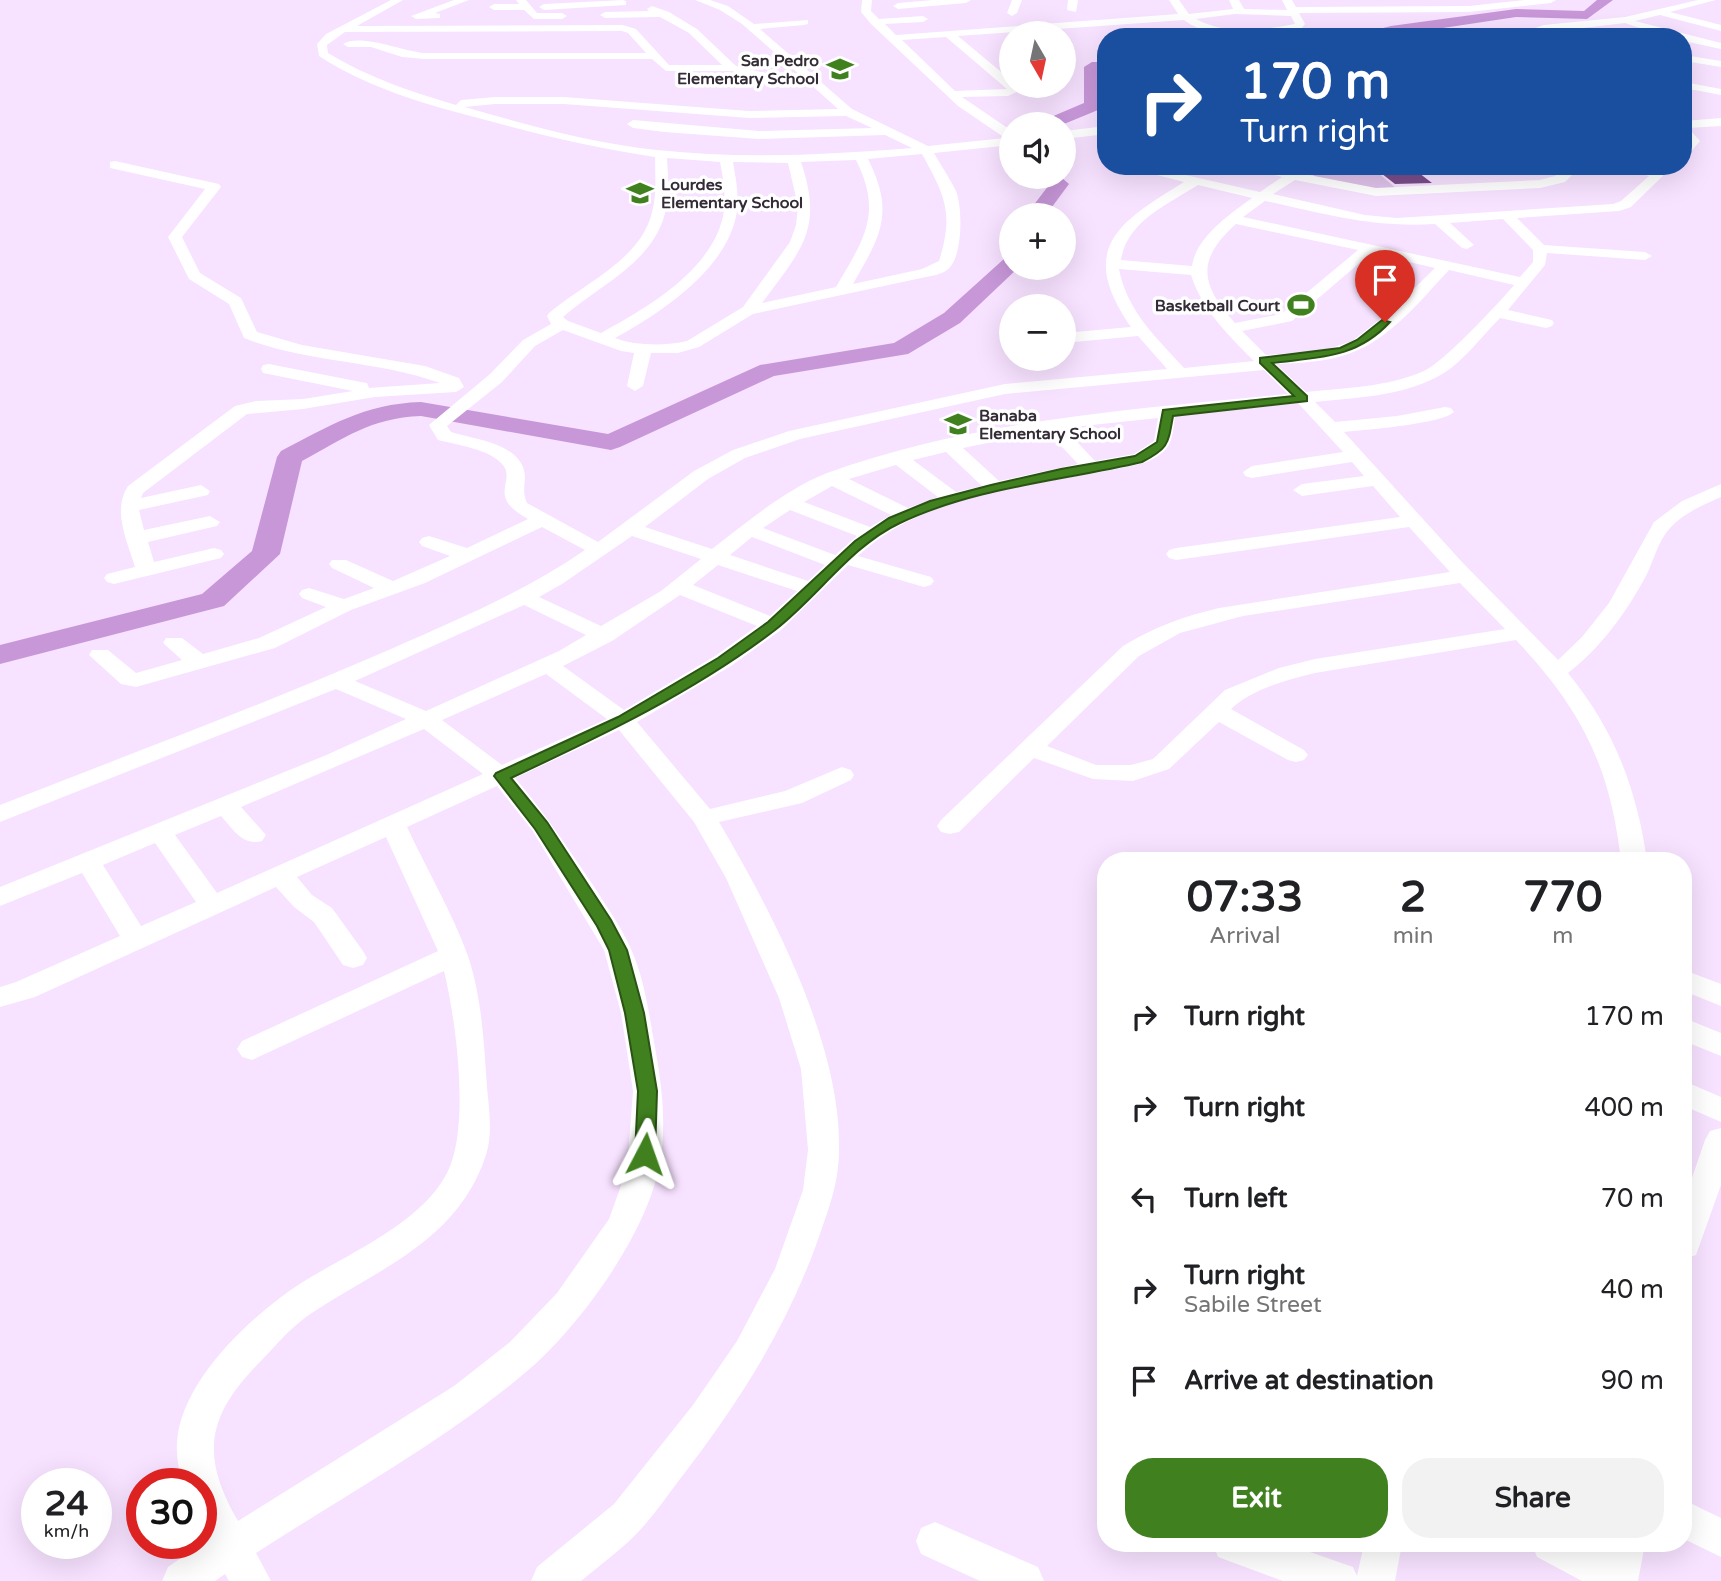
<!DOCTYPE html>
<meta charset="utf-8">
<style>
:root{--surface:#fff;--page:#f2f2f2;--text:#202124;--muted:#757577;--accent:#40801f}
body{margin:0;font-family:"Varela Round",sans-serif;background:var(--page);color:var(--text);height:100vh;display:flex;flex-direction:column;font-size:26px;white-space:nowrap}
*{box-sizing:border-box;margin:0}
p{font-size:23px;color:var(--muted)}
.icon{flex:none;width:38px;height:38px;fill:none;stroke:currentColor;stroke-width:2;stroke-linecap:round;stroke-linejoin:round}
.map{position:relative;flex:1;overflow:hidden}
.side{position:absolute;left:1097px;top:852px;width:595px;height:700px;display:flex;flex-direction:column;background:var(--surface);border-radius:28px;box-shadow:0 7px 28px #0002}
.side>*{flex:none}
.top-card{position:absolute;left:1097px;top:28px;width:595px;height:147px;border-radius:28px;box-shadow:0 7px 28px #0002;background:#1a4fa0;color:#fff;overflow:hidden}
.needle{width:46px;rotate:171deg}
.fabs{position:absolute;left:999px;top:21px;display:grid;gap:14px}
.fabs a{display:grid;place-items:center;width:77px;height:77px;border-radius:50%;background:var(--surface);box-shadow:0 7px 28px #0002;font-size:35px}
.speed{position:absolute;left:21px;top:1468px;display:flex;gap:14px;font-size:35px;font-weight:700;text-align:center}
.speed>*{display:grid;place-content:center;width:91px;height:91px;border-radius:50%;background:var(--surface);box-shadow:0 7px 28px #0002;line-height:1}
.speed small{font-size:18px;font-weight:400}
.speed .limit{border:10px solid #d22;background:#fff;color:#111}
.pin{position:absolute;display:grid;place-items:center;width:60px;height:60px;color:#fff;margin:-72px -30px;border-radius:50% 50% 50% 0;rotate:-45deg;box-shadow:0 0 7px #0007}
.pin .icon{rotate:45deg}
.me{position:absolute;width:77px;margin:-38px;rotate:4deg;stroke-linejoin:round;filter:drop-shadow(0 0 5px #0008)}
.turn{display:flex;align-items:center;gap:24px;height:147px;padding:0 28px;font-size:32px}
.turn .icon{width:91px;height:91px;stroke-width:2.5}
.turn b{display:block;font-size:49px;line-height:60px}
.eta{display:flex;justify-content:space-evenly;align-items:center;height:119px;text-align:center}
.eta b{font-size:42px;font-weight:700;line-height:49px}
.button{display:flex;gap:14px;margin-top:auto;padding:14px 28px}
.button a{flex:1;height:80px;border-radius:28px;background:var(--accent);color:#fff;font-size:28px;font-weight:700;line-height:80px;text-align:center}
.button a+a{background:var(--page);color:var(--text)}
ul{padding:0;list-style:none}
li{display:flex;align-items:center;gap:21px;height:91px;padding:0 28px}
li div{flex:1}
li b{display:block;font-size:26px}
li em{font-style:normal}
.map>svg:first-child{display:block}
.green{fill:#dfc1ea}
.lines{fill:none;stroke-linecap:round;stroke-linejoin:round}
.river{fill:#c797d8;fill-rule:evenodd}
.building{fill:#7a4d89}
.minor{fill:#fff;fill-rule:evenodd}
.route{fill:#40801f;stroke:#2a5314;stroke-width:2}
.labels{text-anchor:middle;stroke-width:7;stroke-linejoin:round;paint-order:stroke}
.far-poi-label{font-size:16px;font-weight:bold;fill:#332b36;stroke:#fff;text-anchor:end}
</style>
<div class="map">
<svg width="1721" height="1581" viewBox="0 0 1721 1581">
<rect width="100%" height="100%" fill="#f7e2ff"/>
<path class="green" d="M1326,166H1370L1398,190H1384L1312,177Z"/>
<g class="lines">
<path class="river" d="M1597,0H1613L1587,19L1516,17L1383,37H1358L1360,34L1391,26L1516,9L1584,11Z
M1092,62H1106V72H1100V106L1098,110L1064,124H1042L1044,120L1084,103V67Z
M1039,177H1061L1069,184L1046,215H1026L1049,185Z
M1012,256V268H1018L960,323L908,354L774,376L620,447L611,450L421,416C370,418 345,438 302,461L280,554L224,606L0,664V645L202,594L252,551L277,457L281,451C330,426 363,404 421,402L608,434L760,365L894,343L944,313L1005,258Z"/>
</g>
<path class="building" d="M1372,166H1410L1432,183L1395,184Z"/>
<g class="lines">
<path class="minor" d="M391,0H403L357,26L623,25L636,29L669,65H722L689,33L660,17L605,18L600,15L605,12L649,11L647,9L652,6L669,12L697,29L736,66L769,74L800,75L742,24L720,10L695,0H710L728,6L754,24L808,20V24L804,25L760,29L852,109L928,146L1005,138L958,106L871,24L861,12L862,0H872L871,11L879,19L923,16L928,19L923,22L885,24L896,35L1178,14L1169,0H1179L1189,14L1233,9L1229,0H1239L1244,9L1287,10L1282,0H1292L1296,7L1469,6L1524,0H1556L1551,3L1469,12L1299,13L1305,24L1302,28C1266,36 1216,44 1184,20L958,36L1012,81V86H1017L1021,90L1008,96L962,97L1012,131V145L934,153C941,166 950,178 956,191C963,208 963,259 947,270C942,274 932,276 926,277L753,314L699,347L678,353H651L643,386L635,391L627,386L634,353L621,351L563,330L535,346L502,382L447,426L451,432C473,439 517,443 524,470C527,481 521,490 527,503L598,542L694,471L733,450L789,431L1005,384L1167,369L1138,336L1064,343V333L1131,327C1077,249 1117,223 1184,182L1122,166H1146L1260,192L1282,177L1242,166H1268L1291,171L1298,166H1313L1304,174L1376,188L1540,180L1555,176L1567,166H1581L1565,182L1540,188L1376,196L1295,180L1273,194L1365,215L1397,218L1613,204L1621,201L1649,176L1612,166L1656,169L1659,166H1673L1631,207L1619,211L1517,218L1544,245L1645,252L1652,256L1645,260L1547,253L1545,265L1508,310L1552,320L1554,323L1552,326L1546,328L1500,318C1481,337 1461,365 1437,377C1402,396 1354,398 1315,402L1335,422L1397,416L1445,407L1451,408L1454,412C1442,424 1364,430 1344,432L1462,562L1558,660L1582,637L1609,603L1654,522L1682,501L1721,484V497C1703,505 1684,513 1670,528C1658,541 1654,560 1646,576C1627,611 1601,648 1568,673C1614,729 1637,789 1647,861H1621C1610,765 1581,709 1516,640L1315,673C1287,680 1252,689 1231,709L1304,750L1308,755L1304,760L1296,762L1288,760L1219,722L1169,769L1133,781L1093,779L1034,758L959,832L950,834L941,832L937,826L941,820L1123,646C1154,627 1184,616 1219,608L1450,572L1409,527L1176,560L1169,558L1166,554L1169,550L1176,548L1400,517L1373,486L1302,496L1293,490L1302,484L1364,476L1352,462L1252,478L1245,476L1243,472L1252,466L1343,452L1298,403L1175,416C1172,443 1171,452 1144,463C1054,485 930,487 858,556L931,577L934,581L931,585L924,587L848,565L781,630L731,666L637,722L710,809L785,791L842,767L851,770L854,775L851,780L802,803L719,822C772,912 842,1045 839,1151C839,1178 831,1203 822,1228C791,1321 740,1402 680,1479C667,1496 655,1514 641,1529C624,1548 601,1564 581,1581H531L537,1567L614,1504L693,1405L737,1341L775,1269L803,1190L808,1150L801,1069L779,998L726,878L694,822L619,730L515,778C544,812 568,848 593,885C606,906 621,926 631,949C643,975 648,1007 653,1036C661,1080 668,1123 659,1167C646,1234 583,1321 533,1366C452,1437 347,1494 256,1553L271,1581H229L225,1574L215,1581H162L168,1567L207,1540L201,1530V1484H182C179,1470 176,1456 177,1442C181,1379 256,1311 306,1280C352,1252 424,1221 448,1171C470,1125 456,1020 444,971L252,1060L242,1057L237,1049L242,1041L438,951L386,837L297,877L312,895L332,908L363,951L367,958L363,965L353,968L343,965L314,922L294,907L276,887L35,997L0,1007V987L16,982L120,936L82,873L0,906V887L324,756L406,719L336,689L0,822V805C130,754 262,705 391,649C458,619 524,592 585,550L542,527L425,583L351,610L275,648L136,687L121,684L89,655L92,650H108L136,673L182,660L163,643L166,638H182L203,654L259,638L326,607L302,598L299,594L302,590L309,588L344,599L374,588L332,568L329,564L332,560H346L393,581L450,556L422,546L419,542L422,538L429,536L467,548L528,519C486,496 516,482 503,465C490,449 457,445 438,440L429,425L490,374L523,340L551,324L547,316L549,313C584,283 641,260 652,212C657,194 655,175 655,157C594,148 537,134 478,118C424,104 366,87 319,56L317,44L326,34ZM1235,14L1291,16L1295,24C1263,30 1225,35 1196,19ZM622,31L628,33L646,53H424C403,51 359,33 343,44L348,47H371L402,57L424,59H652L666,71H732L769,80L808,82L838,109L749,111L564,97H495L461,100L456,105C412,92 367,77 328,53L327,45L345,32ZM946,37L1007,89L955,91L902,40ZM495,104H564L749,118L846,116L872,128L759,131L633,120L627,124L633,128L664,132L759,139L885,135L912,148C826,155 741,159 657,150C591,143 527,125 465,107ZM922,154C945,196 954,213 939,261L922,269L853,284C881,235 895,213 868,159ZM667,158L720,162C723,178 726,194 724,211C715,269 648,307 601,333L568,321L563,317C598,286 653,263 665,213C670,195 668,177 667,158ZM856,160C883,214 864,239 836,287L762,303C801,250 824,230 801,162ZM733,162L788,163L798,206L796,225L790,242L743,307L687,341C666,346 636,346 615,338C661,313 729,268 737,211C739,195 736,179 733,162ZM1198,185L1252,198C1230,214 1196,237 1192,266L1121,260C1127,221 1167,205 1198,185ZM1265,201C1326,214 1371,228 1435,224L1462,248L1467,249L1474,245L1450,223L1503,219L1533,250V262L1520,277L1243,217ZM1236,224L1358,250L1281,314L1235,323C1200,284 1196,260 1236,224ZM1371,253L1435,268L1392,310L1352,341L1325,350L1266,355L1242,331L1292,321ZM1119,269L1191,275C1202,310 1229,336 1254,361L1184,368C1156,337 1127,311 1119,269ZM1449,270L1514,285C1498,304 1444,362 1424,371C1388,387 1344,388 1306,392L1276,364C1301,363 1327,362 1351,353C1390,339 1421,300 1449,270ZM1264,370L1288,394C1135,409 972,420 827,473C786,489 747,522 712,549L645,527L708,479L745,458L800,439L1005,394ZM1158,418L1154,441L1134,454L1095,461L1064,428ZM1047,431L1078,464L999,481L963,448ZM946,452L982,486L956,492L913,460ZM896,465L938,497L908,508L849,479ZM832,486L891,515L870,527L804,502ZM790,510L857,536L835,555L763,528ZM632,536L701,559L661,591L601,626L539,597L562,584ZM752,537L825,565L808,581L730,555ZM718,565L797,591L770,616L693,585ZM1460,583L1505,629L1315,659L1279,668L1225,690L1153,759L1131,765H1096L1047,746L1139,656L1180,633L1243,616ZM680,595L757,626L715,656L624,710L563,666L612,641ZM524,605L586,635L559,651L426,711L355,681ZM546,674L607,719L502,765L442,720ZM424,729L483,774L217,893L175,835L221,816C233,829 242,846 262,841L266,835L241,807ZM497,786L532,830L604,950L621,1013L633,1091L627,1169L609,1219L557,1293L510,1342L454,1386L238,1521C201,1457 206,1418 257,1365C273,1349 287,1331 306,1317C348,1288 396,1267 434,1233C458,1212 476,1186 486,1155C493,1133 489,1109 487,1087C484,1043 482,998 468,956C452,912 427,870 407,827ZM155,843L196,902L141,926L103,865Z
M454,0H469L435,13L440,14V18L416,19L411,16Z
M516,0H526L537,13H562L567,16L562,19H534L524,10H494L489,7L494,4H519Z
M623,0L626,1V5L544,10L539,7L544,4Z
M933,0H971L966,3L898,9L893,6L898,3Z
M1012,0H1022L1017,13L1012,16L1007,13Z
M1068,0H1078L1076,12L1067,10Z
M1698,0H1716L1670,12L1721,25V31L1660,15L1635,21L1721,43V49L1684,41V37H1667L1625,23L1508,37L1544,25L1625,17Z
M1684,55L1721,61V67L1684,61Z
M1684,82L1721,89V95L1684,88Z
M1721,118V126L1688,128L1700,141L1688,155L1684,156V145L1687,141L1684,137V121Z
M1106,126V134L1064,139V131Z
M115,161L219,184L221,187L182,237L200,273L241,298L257,332L302,345L425,366L459,378L464,387L456,392L375,397L303,409L247,414L143,493L141,498L201,485L210,491L208,495L139,510L144,530L210,516L220,522L217,526L148,542L154,562L214,548L221,550L224,554L221,558L114,584L107,582L104,578L107,574L135,567C127,540 112,511 128,486L235,406L256,401L303,399L353,391L263,373L261,369L263,365L269,364L361,382L367,383L369,388L440,383C376,360 307,363 244,338L229,304L189,279L168,237L205,189L110,168V162Z
M1684,970L1721,984V1006L1684,991Z
M1684,1018L1721,1033V1056L1684,1041Z
M1684,1081L1721,1097V1122L1684,1106Z
M1721,1128V1185L1696,1255L1684,1259V1201L1705,1140L1710,1131Z
M1684,1500L1721,1518V1557L1684,1539Z
M935,1522L1038,1567L1044,1581H980L921,1554L916,1541L921,1528Z
M1213,1544H1287L1353,1567L1357,1576L1364,1544H1402L1395,1581H1283L1218,1557Z
M1532,1544H1590L1605,1551L1607,1544H1645L1638,1581H1582L1537,1557Z"/>
</g>
<path class="route" d="M1382,320L1390,322C1356,359 1318,357 1272,363L1307,396V401L1173,416C1168,444 1169,448 1142,462C1062,481 976,487 900,523C851,546 818,597 775,630C694,692 603,735 511,778L547,822L611,920L627,950L644,1013L657,1091L655,1154L652,1160L645,1162L638,1160L635,1154L638,1091L625,1013L609,950L597,926L535,829L494,776L496,773L618,717L718,658L768,622L855,541L889,518L930,501L991,485L1061,469L1135,456L1157,442L1163,410L1294,396L1260,363V358L1340,348L1357,340Z"/>
<defs>
<symbol id="school-bare" viewBox="-9 -9 18 18"><path d="M0-5L7-2L0 1L-7-2ZM-4 1L0 2.5L4 1V4Q0 6-4 4Z" fill="#40801f" stroke="#fff" stroke-width="2.5" paint-order="stroke"/></symbol>
<symbol id="stadium-bare" viewBox="-9 -9 18 18"><path d="M0-5a6.5 5 0 1 0 0 10a6.5 5 0 1 0 0-10ZM-3.5-1.8h7v3.6h-7Z" fill="#40801f" stroke="#fff" stroke-width="2.5" paint-order="stroke"/></symbol>
</defs>
<g fill-rule="evenodd">
<use href="#school-bare" x="821" y="50" width="38" height="38"/>
<use href="#school-bare" x="621" y="174" width="38" height="38"/>
<use href="#stadium-bare" x="1282" y="286" width="38" height="38"/>
<use href="#school-bare" x="939" y="405" width="38" height="38"/>
</g>
<g class="labels">
<g class="far-poi-label">
<text x="819" y="66">San Pedro<tspan x="819" dy="18">Elementary School</tspan></text>
<text x="661" y="190" text-anchor="start">Lourdes<tspan x="661" dy="18">Elementary School</tspan></text>
<text x="1280" y="311">Basketball Court</text>
<text x="979" y="421" text-anchor="start">Banaba<tspan x="979" dy="18">Elementary School</tspan></text>
</g>
</g>
</svg>
<div class="fabs">
<a><svg class="needle" viewBox="-14 -14 28 28"><path d="M0-13l5 13h-10z" fill="#e53935"/><path d="M0 13l5-13h-10z" fill="#757577"/></svg></a>
<a><svg class="icon" aria-label="sound" viewBox="0 0 24 24"><path d="M4 9h4l5-4v14l-5-4H4zM17 9q2 3 0 6"/></svg></a>
<a>+</a>
<a>−</a>
</div>
<div class="speed"><div>24<small>km/h</small></div><div class="limit">30</div></div>
<div class="pin" style="left:1385px;top:322px;background:#d93025"><svg class="icon" aria-label="arrive" viewBox="0 0 24 24"><path d="M6 21V4h12l-3 4 3 4H6"/></svg></div>
<svg class="me" style="left:645px;top:1154px" viewBox="-20 -20 40 40"><path d="M0-17L14 15 0 8-14 15z" fill="#40801f" stroke="#fff" stroke-width="4"/></svg>
<div class="top-card">
<div class="turn"><svg class="icon" aria-label="right" viewBox="0 0 24 24"><path d="M7 20v-9h11M14 6l5 5-5 5"/></svg><div><b>170 m</b>Turn right</div></div>
</div>
<section class="side">
<div class="eta">
<div><b>07:33</b><p>Arrival</p></div>
<div><b>2</b><p>min</p></div>
<div><b>770</b><p>m</p></div>
</div>
<ul>
<li><svg class="icon" aria-label="right" viewBox="0 0 24 24"><path d="M7 20v-9h11M14 6l5 5-5 5"/></svg><div><b>Turn right</b></div><em>170 m</em></li>
<li><svg class="icon" aria-label="right" viewBox="0 0 24 24"><path d="M7 20v-9h11M14 6l5 5-5 5"/></svg><div><b>Turn right</b></div><em>400 m</em></li>
<li><svg class="icon" aria-label="left" viewBox="0 0 24 24"><path d="M17 20v-9H6M10 6l-5 5 5 5"/></svg><div><b>Turn left</b></div><em>70 m</em></li>
<li><svg class="icon" aria-label="right" viewBox="0 0 24 24"><path d="M7 20v-9h11M14 6l5 5-5 5"/></svg><div><b>Turn right</b><p>Sabile Street</p></div><em>40 m</em></li>
<li><svg class="icon" aria-label="arrive" viewBox="0 0 24 24"><path d="M6 21V4h12l-3 4 3 4H6"/></svg><div><b>Arrive at destination</b></div><em>90 m</em></li>
</ul>
<div class="button"><a>Exit</a><a>Share</a></div>
</section>
</div>
